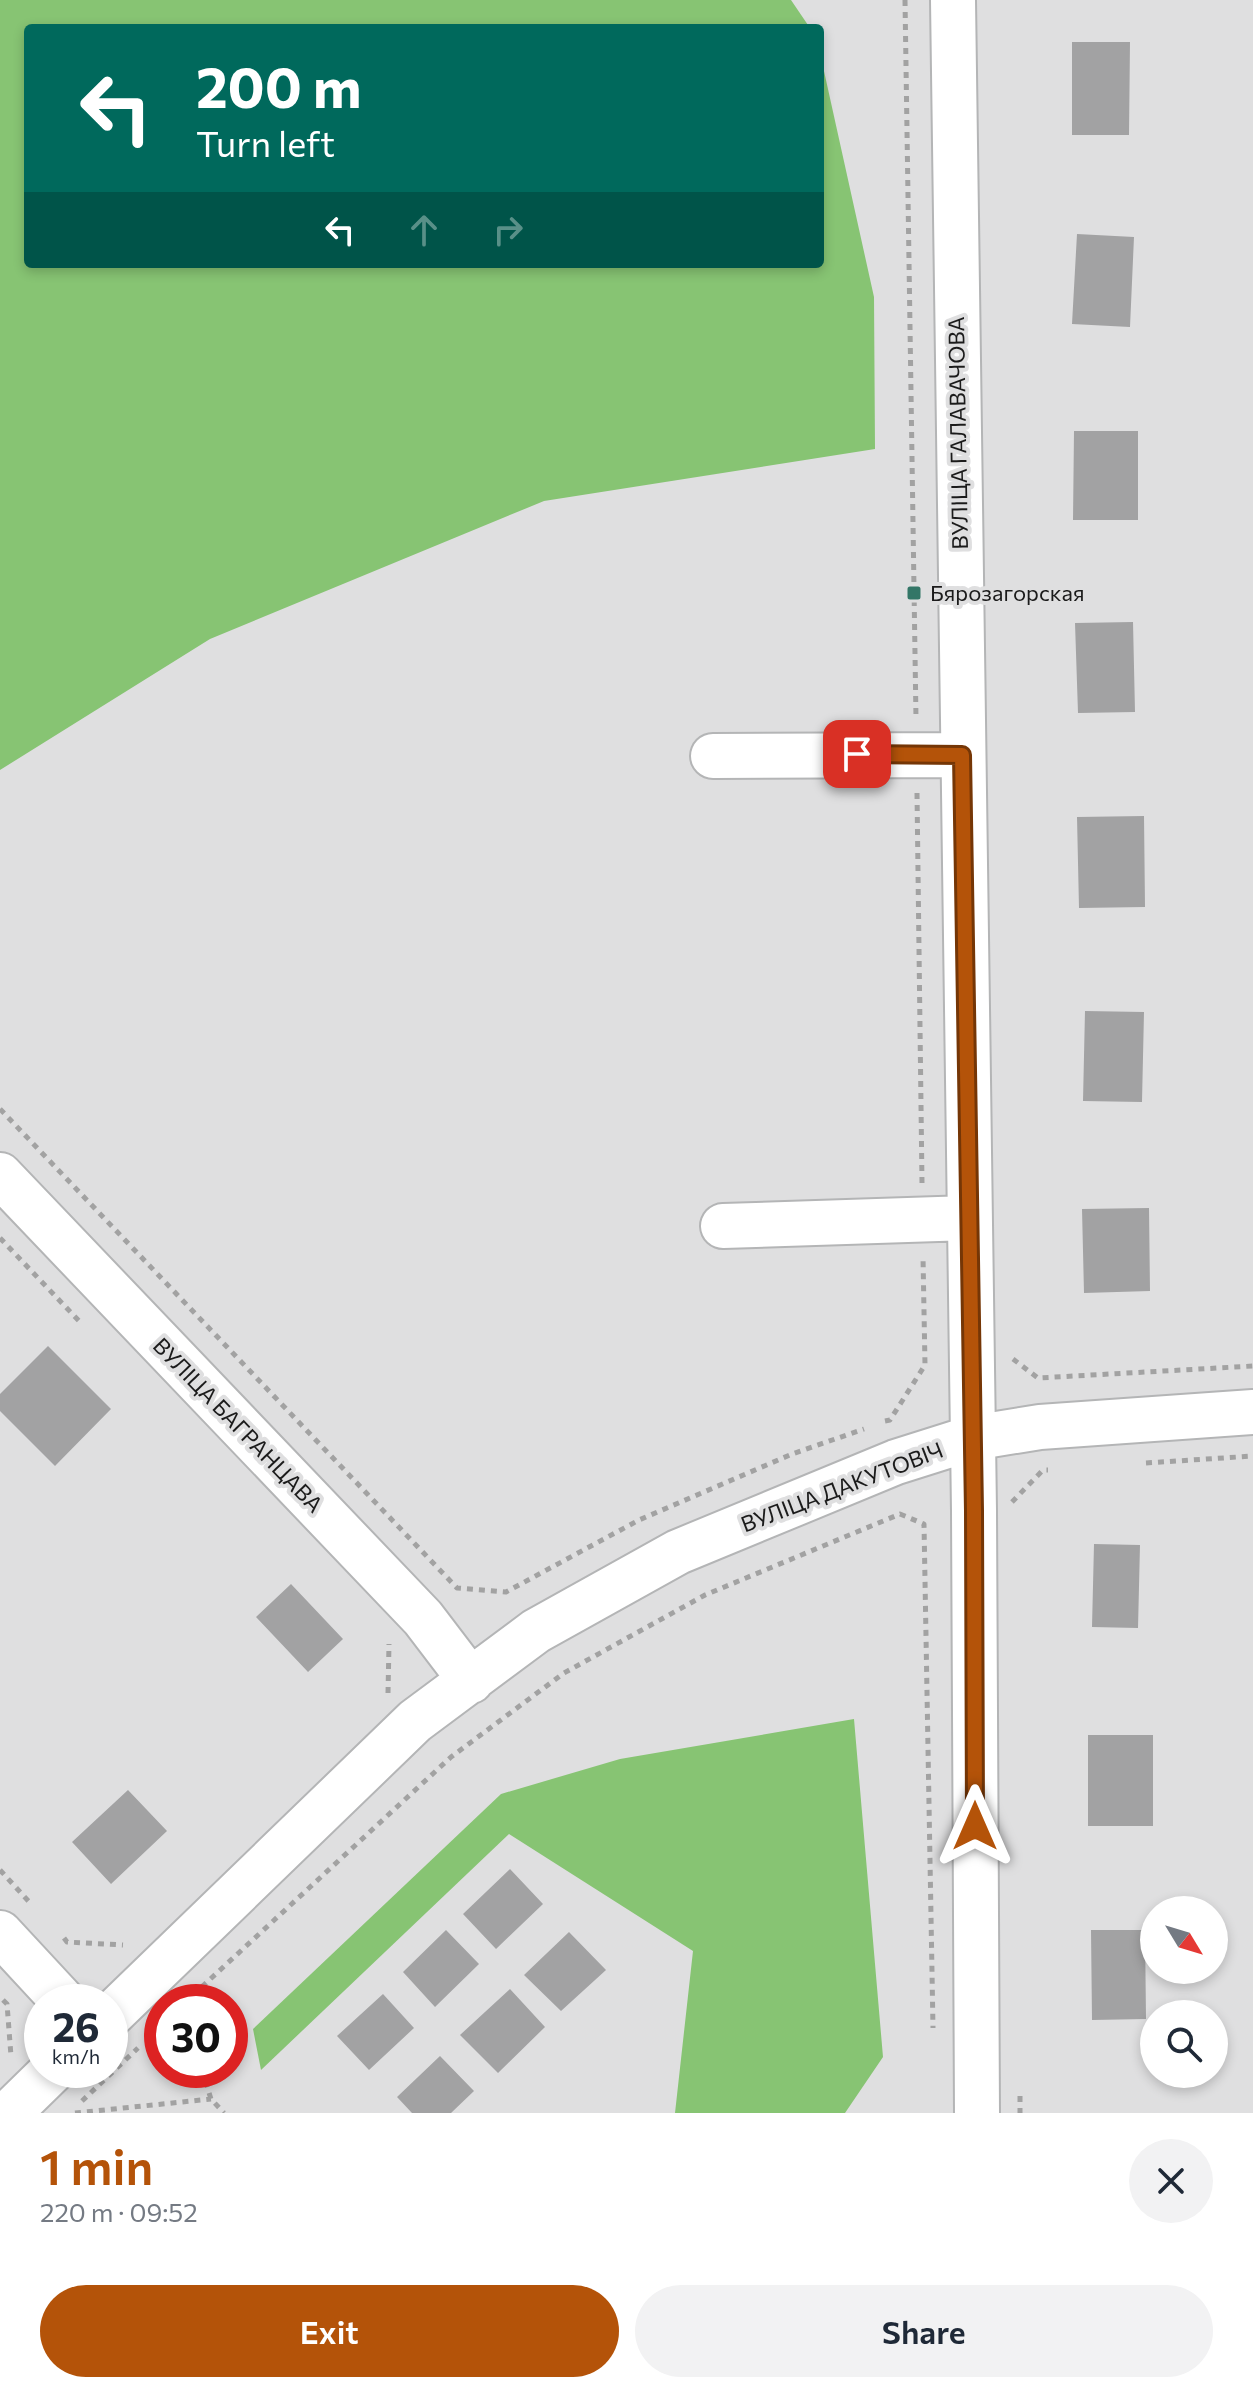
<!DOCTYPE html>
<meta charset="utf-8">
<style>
:root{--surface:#fff;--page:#f2f2f3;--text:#1f2937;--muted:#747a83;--accent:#b45309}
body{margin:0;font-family:Commissioner,sans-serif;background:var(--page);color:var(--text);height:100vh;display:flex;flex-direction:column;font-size:30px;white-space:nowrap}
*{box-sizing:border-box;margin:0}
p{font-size:26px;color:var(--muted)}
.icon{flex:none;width:44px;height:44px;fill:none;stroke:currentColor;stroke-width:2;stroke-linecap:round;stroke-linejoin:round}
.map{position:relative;height:2113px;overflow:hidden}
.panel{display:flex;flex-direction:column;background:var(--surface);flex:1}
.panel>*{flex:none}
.guide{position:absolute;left:24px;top:24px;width:800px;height:244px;border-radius:8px;box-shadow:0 4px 12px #0003;background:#00695c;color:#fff;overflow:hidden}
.needle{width:52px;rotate:128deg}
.controls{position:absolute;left:1140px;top:1896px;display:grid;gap:16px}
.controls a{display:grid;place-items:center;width:88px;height:88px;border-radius:50%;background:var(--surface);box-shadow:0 4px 12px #0003;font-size:40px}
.speed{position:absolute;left:24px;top:1984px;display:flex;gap:16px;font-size:40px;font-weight:700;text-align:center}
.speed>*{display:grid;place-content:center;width:104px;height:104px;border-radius:50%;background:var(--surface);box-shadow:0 4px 12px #0003;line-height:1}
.speed small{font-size:20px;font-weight:400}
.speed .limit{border:12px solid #d22;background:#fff;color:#111}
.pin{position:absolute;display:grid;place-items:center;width:68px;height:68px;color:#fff;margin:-34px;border-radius:16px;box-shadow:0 4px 12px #0006}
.me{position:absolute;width:88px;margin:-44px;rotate:0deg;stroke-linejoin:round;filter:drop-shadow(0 0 6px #0008)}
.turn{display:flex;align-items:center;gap:28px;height:168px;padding:0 40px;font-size:36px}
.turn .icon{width:104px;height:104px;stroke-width:2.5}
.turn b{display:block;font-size:56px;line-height:68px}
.lanes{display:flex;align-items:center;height:76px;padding:0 40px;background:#0003;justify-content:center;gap:40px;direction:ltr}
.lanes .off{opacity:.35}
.round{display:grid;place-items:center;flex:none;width:84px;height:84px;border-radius:42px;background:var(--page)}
.overview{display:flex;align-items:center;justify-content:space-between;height:136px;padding:0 40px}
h1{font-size:48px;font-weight:600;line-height:60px;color:var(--accent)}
.cta{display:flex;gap:16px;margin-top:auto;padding:16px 40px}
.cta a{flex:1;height:92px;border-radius:48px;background:var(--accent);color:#fff;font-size:32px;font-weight:600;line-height:92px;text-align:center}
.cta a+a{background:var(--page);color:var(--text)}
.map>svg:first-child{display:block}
.forest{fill:#87c473}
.building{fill:#a2a2a3}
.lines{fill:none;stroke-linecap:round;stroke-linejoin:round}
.minor-casing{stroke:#b4b5b6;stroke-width:48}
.path{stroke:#a2a2a2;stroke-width:5;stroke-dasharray:6 6;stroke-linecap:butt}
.minor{stroke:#fff;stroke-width:44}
.route-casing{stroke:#753606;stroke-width:20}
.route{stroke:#b45309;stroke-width:14}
.poi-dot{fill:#337667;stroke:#dfdfe0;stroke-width:3}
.labels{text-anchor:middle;stroke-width:8;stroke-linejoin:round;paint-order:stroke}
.street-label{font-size:22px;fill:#1b1b1b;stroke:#dfdfe0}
.poi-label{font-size:22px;fill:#1b1b1b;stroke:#dfdfe0;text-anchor:start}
</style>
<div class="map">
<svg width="1253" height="2113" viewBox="0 0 1253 2113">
<rect width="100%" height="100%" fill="#dfdfe0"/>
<path class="forest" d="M0,0H791L810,28H28V264H820V53L874,297L875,449L544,501L210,639L0,770Z
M854,1719L883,2057L845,2113H675L693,1951L509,1834L261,2070L253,2029L501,1794L620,1759Z"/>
<path class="building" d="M1072,42H1130L1129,135H1072Z
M1077,234L1134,237L1130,327L1072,324Z
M1074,431H1138V520H1073Z
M1133,622L1135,712L1078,713L1075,623Z
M1144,816L1145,907L1079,908L1077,817Z
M1085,1011L1144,1012L1142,1102L1083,1101Z
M1149,1208L1150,1291L1084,1293L1082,1209Z
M48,1346L111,1409L55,1466L0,1411V1394Z
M1094,1544L1140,1545L1138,1628L1092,1627Z
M291,1584L343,1639L308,1672L256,1617Z
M1088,1735H1153V1826H1088Z
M128,1790L167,1831L111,1884L72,1842Z
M510,1869L543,1904L496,1949L463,1914Z
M446,1930L479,1964L435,2007L403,1972Z
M1091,1930H1145L1146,2019L1092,2020Z
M569,1932L606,1970L561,2011L524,1975Z
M510,1989L545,2027L498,2073L460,2035Z
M383,1994L414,2028L369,2070L337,2036Z
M440,2056L474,2091L451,2113H412L397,2097Z"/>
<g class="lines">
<defs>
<path id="minor" d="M953,0L974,1511L977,2113
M713,756L962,755
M0,1175L423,1618L471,1681
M723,1226L969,1218
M0,1933L64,2002
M110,2016L415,1721L536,1631L678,1552L896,1462L972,1438L1040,1427L1253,1412
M9,2113L53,2070"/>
</defs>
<use href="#minor" class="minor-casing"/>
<path class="path" d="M905,0L916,719
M917,793L922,1183
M0,1109L457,1588L506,1592L639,1520L792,1454L864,1429
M0,1238L80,1322
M1013,1359L1038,1378L1253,1366
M885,1421L890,1420L925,1365L923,1257
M1146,1463L1253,1456
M1012,1502L1043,1470H1048
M388,1693L389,1644
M0,1870L32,1905
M64,1938L67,1942L123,1945
M193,1995L451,1757L564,1673L705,1595L900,1514L924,1524L933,2028
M3,2000L7,2004L11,2056
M202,2070L211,2099L224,2113
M1020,2096V2113
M82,2101L138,2048
M75,2113L211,2099"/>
<use href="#minor" class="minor"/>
</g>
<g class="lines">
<defs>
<path id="route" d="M857,754L962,755L974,1511L975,1826"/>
</defs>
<use href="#route" class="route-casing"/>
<use href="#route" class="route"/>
</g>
<rect class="poi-dot" x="906" y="585" width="16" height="16" rx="4"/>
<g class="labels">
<g class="street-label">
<text transform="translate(958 433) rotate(-91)" y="8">ВУЛІЦА ГАЛАВАЧОВА</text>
<text transform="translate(238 1425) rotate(46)" y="8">ВУЛІЦА БАГРАНЦАВА</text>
<text transform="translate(842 1487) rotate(-21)" y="8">ВУЛІЦА ДАКУТОВІЧ</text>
</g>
<g class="poi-label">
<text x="930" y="601">Бярозагорская</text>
</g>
</g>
</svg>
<div class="controls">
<a><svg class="needle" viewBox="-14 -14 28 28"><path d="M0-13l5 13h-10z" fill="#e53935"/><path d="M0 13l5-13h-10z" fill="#747a83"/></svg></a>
<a><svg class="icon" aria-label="search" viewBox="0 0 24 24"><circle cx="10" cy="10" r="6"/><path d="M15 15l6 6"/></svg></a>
</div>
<div class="speed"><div>26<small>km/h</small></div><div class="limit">30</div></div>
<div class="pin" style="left:857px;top:754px;background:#d93025"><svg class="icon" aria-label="arrive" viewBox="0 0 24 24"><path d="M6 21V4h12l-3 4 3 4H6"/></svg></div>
<svg class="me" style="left:975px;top:1826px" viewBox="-20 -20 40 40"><path d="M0-17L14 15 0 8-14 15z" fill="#b45309" stroke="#fff" stroke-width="4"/></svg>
<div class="guide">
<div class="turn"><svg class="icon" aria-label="left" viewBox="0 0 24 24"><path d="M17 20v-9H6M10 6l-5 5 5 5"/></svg><div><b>200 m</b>Turn left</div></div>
<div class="lanes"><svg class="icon" aria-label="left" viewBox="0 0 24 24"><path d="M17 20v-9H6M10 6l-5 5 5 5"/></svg><svg class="icon off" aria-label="ahead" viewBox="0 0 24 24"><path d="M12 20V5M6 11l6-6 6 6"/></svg><svg class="icon off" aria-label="right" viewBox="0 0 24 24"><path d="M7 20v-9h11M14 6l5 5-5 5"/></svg></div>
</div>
</div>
<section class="panel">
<div class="overview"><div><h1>1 min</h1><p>220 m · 09:52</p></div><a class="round"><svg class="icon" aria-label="close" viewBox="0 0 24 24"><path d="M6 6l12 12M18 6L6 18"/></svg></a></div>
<div class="cta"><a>Exit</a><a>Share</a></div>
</section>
